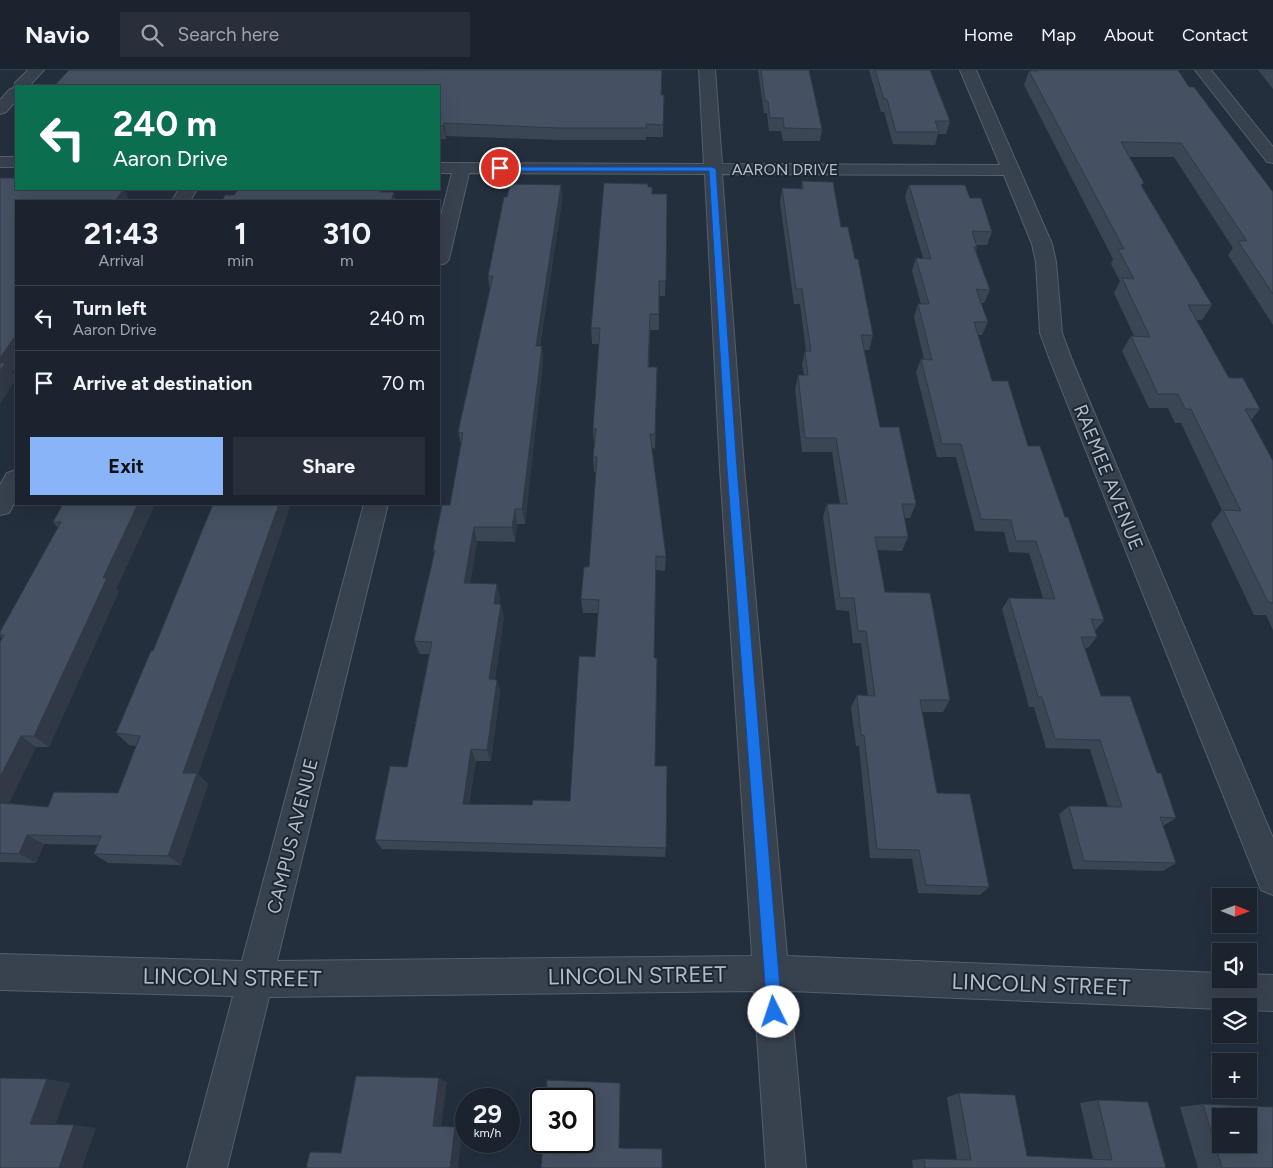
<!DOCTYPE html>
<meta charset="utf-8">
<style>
:root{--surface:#1b232e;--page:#282f3a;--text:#f1f3f6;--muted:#a0a4aa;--line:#39404a;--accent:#8ab4f8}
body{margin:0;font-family:Figtree,sans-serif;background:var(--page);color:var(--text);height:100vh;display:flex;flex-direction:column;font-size:19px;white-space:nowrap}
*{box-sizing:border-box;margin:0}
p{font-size:16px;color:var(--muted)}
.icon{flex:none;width:28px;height:28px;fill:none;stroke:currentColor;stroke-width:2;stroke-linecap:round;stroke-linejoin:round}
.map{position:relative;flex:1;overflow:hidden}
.sheet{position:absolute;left:15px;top:130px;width:425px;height:305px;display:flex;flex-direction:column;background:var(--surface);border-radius:0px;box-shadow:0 5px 20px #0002,0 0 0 1px var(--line)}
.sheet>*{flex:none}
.banner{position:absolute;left:15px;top:15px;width:425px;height:105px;border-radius:0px;box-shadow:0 5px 20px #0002,0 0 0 1px var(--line);background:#0b6e4f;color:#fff;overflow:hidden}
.needle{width:32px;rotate:91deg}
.controls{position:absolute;left:1212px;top:818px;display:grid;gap:10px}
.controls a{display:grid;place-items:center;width:45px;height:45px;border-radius:0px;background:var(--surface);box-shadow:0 5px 20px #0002,0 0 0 1px var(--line);font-size:25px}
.speed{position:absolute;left:455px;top:1018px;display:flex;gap:10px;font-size:25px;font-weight:700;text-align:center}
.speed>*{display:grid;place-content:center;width:65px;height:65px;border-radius:50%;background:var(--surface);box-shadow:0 5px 20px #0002,0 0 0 1px var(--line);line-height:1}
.speed small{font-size:12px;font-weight:400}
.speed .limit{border:2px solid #111;border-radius:8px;background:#fff;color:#111}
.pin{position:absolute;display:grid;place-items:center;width:42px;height:42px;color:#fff;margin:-21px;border:2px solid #fff;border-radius:50%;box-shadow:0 1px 5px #0007}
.me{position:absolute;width:55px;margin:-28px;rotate:356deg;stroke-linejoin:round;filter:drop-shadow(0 0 4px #0008)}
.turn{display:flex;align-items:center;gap:18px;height:105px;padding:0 15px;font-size:22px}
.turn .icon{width:65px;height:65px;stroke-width:2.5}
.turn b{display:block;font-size:35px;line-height:42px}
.eta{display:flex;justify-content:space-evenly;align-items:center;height:85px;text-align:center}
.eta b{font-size:30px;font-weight:700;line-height:35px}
.button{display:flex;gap:10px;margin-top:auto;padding:10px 15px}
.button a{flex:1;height:58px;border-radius:0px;background:var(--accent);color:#111;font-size:20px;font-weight:700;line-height:58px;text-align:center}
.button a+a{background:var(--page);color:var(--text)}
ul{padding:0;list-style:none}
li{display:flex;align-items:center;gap:15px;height:65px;padding:0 15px;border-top:1px solid var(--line)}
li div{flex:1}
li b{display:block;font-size:19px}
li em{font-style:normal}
header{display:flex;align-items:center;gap:30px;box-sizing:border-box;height:70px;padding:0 25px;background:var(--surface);border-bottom:1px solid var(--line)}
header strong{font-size:24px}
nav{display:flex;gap:28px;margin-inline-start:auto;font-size:18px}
.search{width:350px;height:45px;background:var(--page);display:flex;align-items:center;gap:12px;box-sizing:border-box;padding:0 18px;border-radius:0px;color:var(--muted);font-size:19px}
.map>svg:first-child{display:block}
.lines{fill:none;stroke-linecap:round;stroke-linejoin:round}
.minor-casing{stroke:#565f6c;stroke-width:2}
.minor{fill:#38414e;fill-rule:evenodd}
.wall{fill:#3b4654}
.shaded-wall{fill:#303945}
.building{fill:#455162;stroke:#303945;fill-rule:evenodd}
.route{fill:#1a73e8;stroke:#114b97}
.labels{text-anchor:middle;stroke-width:4;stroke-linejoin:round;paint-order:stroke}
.far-street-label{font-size:16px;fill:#b4bcc9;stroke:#1d2633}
.street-label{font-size:19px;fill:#b4bcc9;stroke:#1d2633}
.near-street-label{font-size:22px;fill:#b4bcc9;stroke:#1d2633}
</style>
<header>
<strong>Navio</strong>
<div class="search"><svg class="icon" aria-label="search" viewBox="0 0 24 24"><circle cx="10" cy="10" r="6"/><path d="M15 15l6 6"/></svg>Search here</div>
<nav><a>Home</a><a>Map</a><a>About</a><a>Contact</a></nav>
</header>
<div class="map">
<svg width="1273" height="1098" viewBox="0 0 1273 1098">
<rect width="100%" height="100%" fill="#242f3e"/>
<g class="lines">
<defs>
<path id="minor" d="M28,0H44L29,16H16V31L6,42L0,44V30L10,19L14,18L15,13Z
M699,0H715L722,94L1000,95L960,0H976L1052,174L1056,192L1062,263L1072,290L1273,768V825L1261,820L1050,290L1040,263L1036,192L1032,174L1004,105L722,104L744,398L787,886L1221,903V909H1249V904L1273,905V941L1249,940V936H1221V939L790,921L806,1098H766L754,921L269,927L227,1098H187L233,926L0,920V884L242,891L364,434H388L277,891L752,886L720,398L705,104L469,103L449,189L446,193L439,195V153L452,103H439V93L704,94Z
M1195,0H1211L1273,77V93L1267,92Z
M0,87H16V97H0Z
M179,119H197L190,131H172Z
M16,400V430L9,443L0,445V415L7,403Z"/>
</defs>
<use href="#minor" class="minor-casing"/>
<use href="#minor" class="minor"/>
</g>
<path class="wall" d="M758,0H809L822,59L820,71H783L781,61H769L767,43H764Z
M869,0H930L950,51L946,64H938L935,75L893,74L884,42H881Z
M1032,0H1178L1189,17L1273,122V255L1228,185L1233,178L1174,87H1129L1142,117L1212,235L1202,250H1196L1229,308L1260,339L1251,350L1273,391V560L1266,545H1254L1211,454L1222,440L1181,353H1175L1168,338H1149L1122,281L1131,266H1134L1114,223L1120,211L1111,194L1113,189L1024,15L1029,1H1032Z
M1258,0H1273V19Z
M439,16L664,25L663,67H646V70H558L446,66V69H439Z
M802,111L841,157L855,189L873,265L869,280H864L880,357L916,434L910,448H904L908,467L902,481L877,480L885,522L950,630L943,642H922L937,723L989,817L980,825L918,823L912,789L870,788L859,676H856L851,637L857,625L868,626L861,573H853L849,541L836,540L823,447L827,434H840L832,382H802L795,319L798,305H804L802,295L805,281H806L800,234H794L780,133L782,118L801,119Z
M561,115L562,131L540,276H542L543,291L525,454H517L515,472L477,471L470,513L500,528L499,534L504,547L495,609L497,610L500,622L491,691H476L469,734L532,735L570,731L595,587L598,543H583L581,529L589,497L596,402H594L593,387L595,374H594L593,359L599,274H592L591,258L648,117L652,124H667L665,226H659V260H650L649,297H657L655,379L652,378L666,487L665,501L656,500L654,588L655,696L666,778L665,787L382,779L375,770L407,697L429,584H420L414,571L434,484L433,480L450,435L461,375L458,362L490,221L488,206L507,127Z
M909,115L970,128L992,162L987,175H977V177L976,181L990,220L984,233H981L988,252L982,265H978L992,311L1028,376L1065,447L1104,550L1095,561L1097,567L1088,578H1085L1101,626L1157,703L1176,748L1163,756L1176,793L1163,801L1073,799L1059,744L1069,736L1108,737L1090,679L1046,678L1034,637H1029L1002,539L1009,528H1043L1029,483L1009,482L1004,462L975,461L956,387H937L916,302L921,289H924L914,247L918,234H921L912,201L916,188H923L905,127Z
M63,434H155L116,519L119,521L49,677H36L9,733L48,737L118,723L136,676L129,675L116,663L153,581L246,434H291L198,704L208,714L181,795L108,793L94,784L97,775L44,774L36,793L0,792V572L2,568L0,566V562L58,458L53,452Z
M959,1023L1027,1086L1093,1089L1080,1033L1098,1030L1166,1098H913L912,1090L924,1089L957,1090L947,1027Z
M1203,1034L1273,1098H1198L1180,1037Z"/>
<path class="shaded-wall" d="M444,53L446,66V69L443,56Z
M561,115L562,131L537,291L536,276Z
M112,119H124L130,131H115Z
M381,119H386L388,126L380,122Z
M394,122L396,131H391Z
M16,265V296L12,302L16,307V309L0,334V288Z
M542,276L543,291L525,454L522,439Z
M138,434H155L116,519L119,521L49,677L34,666L103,508Z
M279,434H291L198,704L208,714L181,795L168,786L183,703Z
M515,439L517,454L515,472L512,457Z
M474,457L477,471L468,527L464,513Z
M497,514L500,528L498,547L494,534Z
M501,534L504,547L493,622L489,609Z
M497,610L500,622L491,691L487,680Z
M21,666L36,677L5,742L0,739V707Z
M471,679L476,691L467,744L463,734Z
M27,765L44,774L36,793L19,784Z
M439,1008L447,1012L441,1058L433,1056Z
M47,1009L70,1013L55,1056L30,1054Z
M620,1013L621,1017L619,1079V1078Z
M74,1055L96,1058L82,1098H59Z
M455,1057L463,1059L458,1098H450Z"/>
<path class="building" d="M69,0H662L661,25H664L663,55L646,54V58H557L444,53L443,56H439V16H54Z
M761,0H809L822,59L784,58L783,48H770L768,31H765Z
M875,0H930L950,51H935L939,62H896L887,29H884Z
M1037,0H1178L1189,17H1194L1273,122V224L1238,171H1247L1181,73L1121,72L1144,113L1141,115L1212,235H1188L1229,308H1243L1260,339H1245L1273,391V533L1268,532L1223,440L1241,441L1191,339H1185L1178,324H1158L1131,266L1150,267L1122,208L1134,209L1118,179H1124L1029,1H1038Z
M0,108H16V119H124L115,131H16V265L0,288Z
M802,111L833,112L841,157H848L855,189H858L873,265H861L880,357H899L916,434H902L908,467H875L885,522L930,523L950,630H920L937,723L970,724L989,817L926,815L919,780L877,779L864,665H861L857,625L875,626L866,561H858L854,528H840L827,434H847L836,368H805L798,305H808L805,281H811L802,219H796L782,118L803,119Z
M604,113L648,114V117H652V124H667L666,211H659V244H650L648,297H657L655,364H650L666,487L656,486L654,588H657L655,696H667L666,778L375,770L390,696L407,697L432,572L414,571L435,480H433L442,435H450L463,363L458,362L493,206H488L504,127H507L510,114L561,115L536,276H542L522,439H515L512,457H474L464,513L497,514L494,534H501L489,609L497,610L487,680L471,679L463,734L532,735L533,730L570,731L579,586L595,587L599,530L581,529L584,497H589L597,387H593L596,359H593L600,258H591Z
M909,115H965L970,128H981L992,162L972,161L977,177H974L990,220L976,219L988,252H974L992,311H1008L1028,376H1040L1065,447H1068L1104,550L1091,549L1097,567H1081L1101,626H1130L1157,703H1161L1176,748L1160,747L1176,793L1084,791L1069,736L1122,737L1100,670L1055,669L1042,627H1038L1009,528L1055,529L1036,471H1016L1011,450L981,449L961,374H942L921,289L932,290L918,234H929L916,188L931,189Z
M238,119H381L380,122H394L391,131H222L225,125H234Z
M0,293H5L0,301Z
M63,434H138L103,508H107L34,666H21L0,707V572L4,565H0V562L61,452H53Z
M213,434H279L183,703H197L168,786L94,784L101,766L27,765L19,784L0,783V733L48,737L54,722L118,723L140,666L116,663L151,581H153Z
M356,1006L439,1008L433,1056L455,1057L450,1098H306L310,1082L341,1083Z
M0,1008L47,1009L30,1054L74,1055L59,1098H0Z
M547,1010L620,1013L619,1078L662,1079V1098H541L543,1071H584V1029H546Z
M959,1023L1015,1025L1027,1086L1112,1090L1098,1030L1148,1032L1166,1098H925L924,1089L971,1090Z
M1203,1034L1273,1037V1098H1222ZM1221,1046H1249V1074H1221Z"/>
<path class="route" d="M498,97H712L716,99L737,398L782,942L780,948L774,950L769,948L767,942L727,398L709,101H500Z"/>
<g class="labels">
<g class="far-street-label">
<text x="785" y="105">AARON DRIVE</text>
</g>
<g class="street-label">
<text transform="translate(1109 407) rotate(68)" y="7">RAEMEE AVENUE</text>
<text transform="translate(292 766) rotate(-76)" y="7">CAMPUS AVENUE</text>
</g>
<g class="near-street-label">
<text transform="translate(637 905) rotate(-1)" y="8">LINCOLN STREET</text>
<text transform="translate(232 907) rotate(1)" y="8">LINCOLN STREET</text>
<text transform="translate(1041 914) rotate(2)" y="8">LINCOLN STREET</text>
</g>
</g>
</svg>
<div class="controls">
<a><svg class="needle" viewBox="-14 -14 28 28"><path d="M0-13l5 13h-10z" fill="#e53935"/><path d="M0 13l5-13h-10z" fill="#a0a4aa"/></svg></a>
<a><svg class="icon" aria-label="sound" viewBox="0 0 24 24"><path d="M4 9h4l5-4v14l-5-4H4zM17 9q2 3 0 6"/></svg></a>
<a><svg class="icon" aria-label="layers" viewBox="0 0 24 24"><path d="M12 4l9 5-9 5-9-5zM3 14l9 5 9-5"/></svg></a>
<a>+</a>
<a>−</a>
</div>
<div class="speed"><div>29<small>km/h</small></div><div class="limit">30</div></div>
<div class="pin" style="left:500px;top:98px;background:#d93025"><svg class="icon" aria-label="arrive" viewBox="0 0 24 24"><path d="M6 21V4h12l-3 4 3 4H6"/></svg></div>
<svg class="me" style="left:774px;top:942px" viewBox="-20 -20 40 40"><circle r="19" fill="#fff"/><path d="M0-13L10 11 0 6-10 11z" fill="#1a73e8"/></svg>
<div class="banner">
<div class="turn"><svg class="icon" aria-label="left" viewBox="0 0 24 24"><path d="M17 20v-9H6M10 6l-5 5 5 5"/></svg><div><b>240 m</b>Aaron Drive</div></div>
</div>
<section class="sheet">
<div class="eta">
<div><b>21:43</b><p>Arrival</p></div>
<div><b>1</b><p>min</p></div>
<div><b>310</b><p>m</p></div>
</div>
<ul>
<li><svg class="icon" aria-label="left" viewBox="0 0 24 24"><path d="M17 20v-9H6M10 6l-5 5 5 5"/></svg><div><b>Turn left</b><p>Aaron Drive</p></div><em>240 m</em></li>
<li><svg class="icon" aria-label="arrive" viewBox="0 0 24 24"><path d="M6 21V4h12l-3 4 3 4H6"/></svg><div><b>Arrive at destination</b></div><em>70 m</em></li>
</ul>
<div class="button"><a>Exit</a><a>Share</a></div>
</section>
</div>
